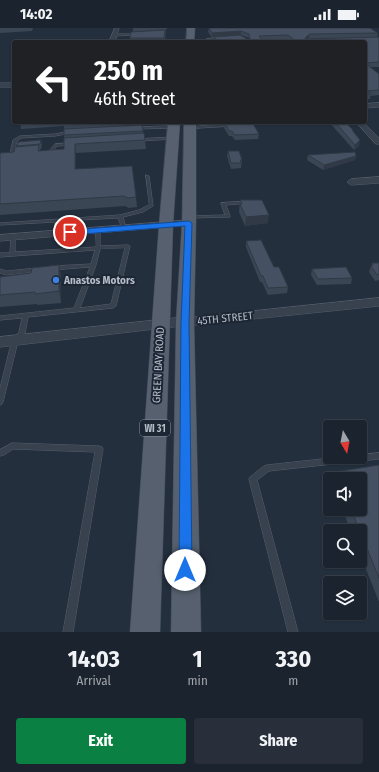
<!DOCTYPE html>
<style>
:root{--surface:#1b232e;--page:#282f3a;--text:#f1f3f6;--muted:#a0a4aa;--line:#39404a;--accent:#0b8043}
body{margin:0;font-family:"Fira Sans Condensed",sans-serif;background:var(--page);color:var(--text);height:100vh;display:flex;flex-direction:column;font-size:15px;white-space:nowrap}
*{box-sizing:border-box;margin:0}
p{font-size:13px;color:var(--muted)}
.icon{flex:none;width:22px;height:22px;fill:none;stroke:currentColor;stroke-width:2;stroke-linecap:round;stroke-linejoin:round}
.map{position:relative;height:604px;overflow:hidden}
.sheet{display:flex;flex-direction:column;background:var(--surface);flex:1}
.sheet>*{flex:none}
.top-card{position:absolute;left:12px;top:12px;width:355px;height:84px;border-radius:4px;box-shadow:0 1px 3px #0004,0 0 0 1px var(--line);background:#202124;color:#fff;overflow:hidden}
.needle{width:26px;rotate:170deg}
.fabs{position:absolute;left:323px;top:392px;display:grid;gap:8px}
.fabs a{display:grid;place-items:center;width:44px;height:44px;border-radius:4px;background:var(--surface);box-shadow:0 1px 3px #0004,0 0 0 1px var(--line);font-size:20px}
.pin{position:absolute;display:grid;place-items:center;width:34px;height:34px;color:#fff;margin:-17px;border:2px solid #fff;border-radius:50%;box-shadow:0 1px 4px #0007}
.me{position:absolute;width:44px;margin:-22px;rotate:0deg;stroke-linejoin:round;filter:drop-shadow(0 0 3px #0008)}
.turn{display:flex;align-items:center;gap:14px;height:84px;padding:0 16px;font-size:18px}
.turn .icon{width:52px;height:52px;stroke-width:2.5}
.turn b{display:block;font-size:28px;line-height:34px}
.eta{display:flex;justify-content:space-evenly;align-items:center;height:68px;text-align:center}
.eta b{font-size:24px;font-weight:700;line-height:28px}
.cta{display:flex;gap:8px;margin-top:auto;padding:8px 16px}
.cta a{flex:1;height:46px;border-radius:4px;background:var(--accent);color:#fff;font-size:16px;font-weight:700;line-height:46px;text-align:center}
.cta a+a{background:var(--page);color:var(--text)}
.status{display:flex;justify-content:space-between;align-items:center;height:28px;padding:0 20px;background:var(--surface);direction:ltr}
.status svg{height:11px;fill:currentColor}
.map>svg:first-child{display:block}
.lines{fill:none;stroke-linecap:round;stroke-linejoin:round}
.service-casing{stroke:#565f6c;stroke-width:1}
.minor-casing{stroke:#565f6c;stroke-width:1}
.tertiary-casing{stroke:#565f6c;stroke-width:1}
.primary-casing{stroke:#414a57;stroke-width:1}
.service{fill:#38414e;fill-rule:evenodd}
.minor{fill:#38414e;fill-rule:evenodd}
.tertiary{fill:#38414e;fill-rule:evenodd}
.primary{fill:#56606e;fill-rule:evenodd}
.wall{fill:#3b4654}
.shaded-wall{fill:#303945}
.building{fill:#455162;stroke:#303945}
.route{fill:#1a73e8;stroke:#114b97}
.shop-dot{fill:#3f7fe0;stroke:#1d2633;stroke-width:1.5}
.labels{text-anchor:middle;stroke-width:4;stroke-linejoin:round;paint-order:stroke}
.shield{fill:#1d2633;stroke:#878f9c;stroke-width:1}
.shield-label{font-size:10px;font-weight:bold;fill:#b4bcc9}
.poi-label{font-size:11px;font-weight:bold;fill:#b4bcc9;stroke:#1d2633;text-anchor:start}
.street-label{font-size:11px;fill:#b4bcc9;stroke:#1d2633}
</style>
<div class="status"><b>14:02</b><svg viewBox="0 0 49 12"><path d="M0 12V9h3v3zM5 12V6h3v6zM10 12V3h3v9zM15 12V0h3v12zM26 1h20v11H26zM47 4h2v5h-2z"/></svg></div>
<div class="map">
<svg width="379" height="604" viewBox="0 0 379 604">
<rect width="100%" height="100%" fill="#242f3e"/>
<g class="lines">
<defs>
<path id="service" d="M114,6H137L138,7L113,8Z
M222,9L223,11L210,12L211,14H209L207,11Z
M232,96L234,97L233,98L199,100L190,103L188,102L199,98Z
M175,98L176,99L174,100L136,101L134,100L136,99Z
M71,103L73,104L72,105L55,108L21,110L17,113L14,124H18L20,125L12,127L10,126L13,112L20,108L55,106Z
M173,109H174V111L138,113L136,112L138,111Z
M71,115L73,116L72,117L57,118L52,124L46,125L44,124L50,122L55,116Z
M146,147L149,148L153,178L143,184L123,189L126,200V201H122V200L118,190L59,193L58,206L56,207L54,206L55,194L0,197V195L120,187L139,182L149,177Z
M248,173H250V175L226,177L230,188V189L189,190L187,189L189,188L225,187L221,176V175Z
M96,201H100V218L128,217L130,218L116,278L113,280L28,289L25,305L18,313L3,374L2,376L0,377V360L12,312L19,304L22,290L0,292V288L74,280L90,239L52,242L49,240L52,238L91,236L95,222L0,229V225H10L11,209L13,208L15,209V224L96,219ZM125,220L111,276L80,280L96,237L100,221Z
M39,240L42,242L41,243L6,247L0,245V241L6,243Z
M12,415L99,418L102,419L103,421L73,604H63L95,424L13,421L4,427L0,428V422Z
M379,425V431L269,443L257,452L298,604H288L249,451L250,449L264,438L267,437L340,429H360V427Z"/>
<path id="minor" d="M115,0H119L115,14H109Z
M0,55H14V59H0Z
M379,75V79L365,80V76Z
M356,94H363L379,110V116H376Z
M379,149V155L351,157L347,154L351,151Z
M189,192L194,195L192,197L0,213V207Z
M379,270V278L185,298L181,297L179,294L181,291L185,290Z"/>
<path id="tertiary" d="M185,289L190,291L192,294L190,297L0,319V309Z"/>
<path id="primary" d="M187,0H195L194,14H186Z
M168,94H180L173,197L160,604H130L159,197Z
M184,94H196V195L194,294L201,604H171L176,294L182,195Z"/>
</defs>
<use href="#service" class="service-casing"/>
<use href="#minor" class="minor-casing"/>
<use href="#tertiary" class="tertiary-casing"/>
<use href="#primary" class="primary-casing"/>
<use href="#service" class="service"/>
<use href="#minor" class="minor"/>
<use href="#tertiary" class="tertiary"/>
<use href="#primary" class="primary"/>
</g>
<path class="wall" d="M0,0H33L32,3L0,5Z
M133,0H167V1H166L165,14H130V10L133,4Z
M209,0L378,5L377,9L308,11L379,9V39H370L379,46V67L370,68V71H365V14H291L288,11L263,12L264,14H215L214,9L249,11V10L241,7L212,9L208,4Z
M20,94H125L126,98L143,103L145,112L146,121L76,125V141L136,169L137,179L129,180L125,178L0,187V125L14,124L17,118L41,112L42,117L41,121H40V123L64,121V98L21,101Z
M221,94H236L222,95Z
M245,94H252L259,106L258,111L235,112L232,108H229L224,100L225,95L247,94Z
M329,94H345L353,102V103L359,118L354,122Z
M228,123L242,132L241,140L231,141L227,128Z
M308,127L356,128L355,132L323,142L307,132Z
M240,172L268,195L245,198L239,184Z
M246,213L274,239L288,259L287,265L268,267L262,254H260L246,219Z
M372,235H379V252L375,253L369,244Z
M59,237L61,248V275L37,277V276L0,279V249L31,245Z
M312,241L352,250L351,256L317,257L311,247Z
M379,437V574L360,526V503H351L342,481H360V451H333L335,444Z"/>
<path class="shaded-wall" d="M241,3V7L212,9V5Z
M310,6L309,10L305,13L306,9Z
M360,112L359,118L354,122L355,117Z
M75,116L76,125V151L75,141Z
M356,128L355,132L323,142L324,137Z
M269,187L268,195L245,198L246,189Z
M59,237L61,248V275L59,263Z"/>
<path class="building" d="M209,0H370L378,5L310,6L306,9L305,11L379,9V34L365,35L379,46V62L367,63L371,66H365V14H297L288,7L259,8L264,14H218L214,9L240,7L247,11H250L249,6L241,3L212,5Z
M165,2L164,10H130L131,4Z
M252,94L259,106L235,107L232,103H229L225,95Z
M335,94H345L353,102H352L360,112L355,117Z
M142,97L143,103L64,107V101Z
M144,105L145,112L75,116V141L132,138L136,169L128,170L124,168L0,176V125L14,124L15,119L39,117L38,123L64,121V110Z
M41,112L40,116L17,118L18,114Z
M228,123H239L242,132H240L241,135H231Z
M355,124L356,128L324,137L308,127Z
M240,172H262L269,187L246,189L240,176H242Z
M261,212L274,239H279L288,259L268,260L263,248H261L246,213Z
M372,235H379V246L377,247L371,238L373,237Z
M59,237V263L35,266V264L0,267V249L31,245L32,240Z
M346,239L352,250L318,251L312,241Z
M379,437V550L351,481H360V451H338L335,444Z"/>
<path class="route" d="M189,193L192,195L189,294L192,542L190,547L185,549L181,547L179,542L181,294L185,198L70,207L66,204L70,202Z"/>
<circle class="shop-dot" cx="56" cy="252" r="4"/>
<g class="labels">
<rect class="shield" x="140" y="392" width="30" height="16" rx="3"/>
<g class="shield-label">
<text x="155" y="404">WI 31</text>
</g>
<g class="poi-label">
<text x="64" y="256">Anastos Motors</text>
</g>
<g class="street-label">
<text transform="translate(225 290) rotate(-6)" y="4">45TH STREET</text>
<text transform="translate(158 337) rotate(-87)" y="4">GREEN BAY ROAD</text>
</g>
</g>
</svg>
<div class="fabs">
<a><svg class="needle" viewBox="-14 -14 28 28"><path d="M0-13l5 13h-10z" fill="#e53935"/><path d="M0 13l5-13h-10z" fill="#a0a4aa"/></svg></a>
<a><svg class="icon" aria-label="sound" viewBox="0 0 24 24"><path d="M4 9h4l5-4v14l-5-4H4zM17 9q2 3 0 6"/></svg></a>
<a><svg class="icon" aria-label="search" viewBox="0 0 24 24"><circle cx="10" cy="10" r="6"/><path d="M15 15l6 6"/></svg></a>
<a><svg class="icon" aria-label="layers" viewBox="0 0 24 24"><path d="M12 4l9 5-9 5-9-5zM3 14l9 5 9-5"/></svg></a>
</div>
<div class="pin" style="left:70px;top:204px;background:#d93025"><svg class="icon" aria-label="arrive" viewBox="0 0 24 24"><path d="M6 21V4h12l-3 4 3 4H6"/></svg></div>
<svg class="me" style="left:185px;top:542px" viewBox="-20 -20 40 40"><circle r="19" fill="#fff"/><path d="M0-13L10 11 0 6-10 11z" fill="#1a73e8"/></svg>
<div class="top-card">
<div class="turn"><svg class="icon" aria-label="left" viewBox="0 0 24 24"><path d="M17 20v-9H6M10 6l-5 5 5 5"/></svg><div><b>250 m</b>46th Street</div></div>
</div>
</div>
<section class="sheet">
<div class="eta">
<div><b>14:03</b><p>Arrival</p></div>
<div><b>1</b><p>min</p></div>
<div><b>330</b><p>m</p></div>
</div>
<div class="cta"><a>Exit</a><a>Share</a></div>
</section>
